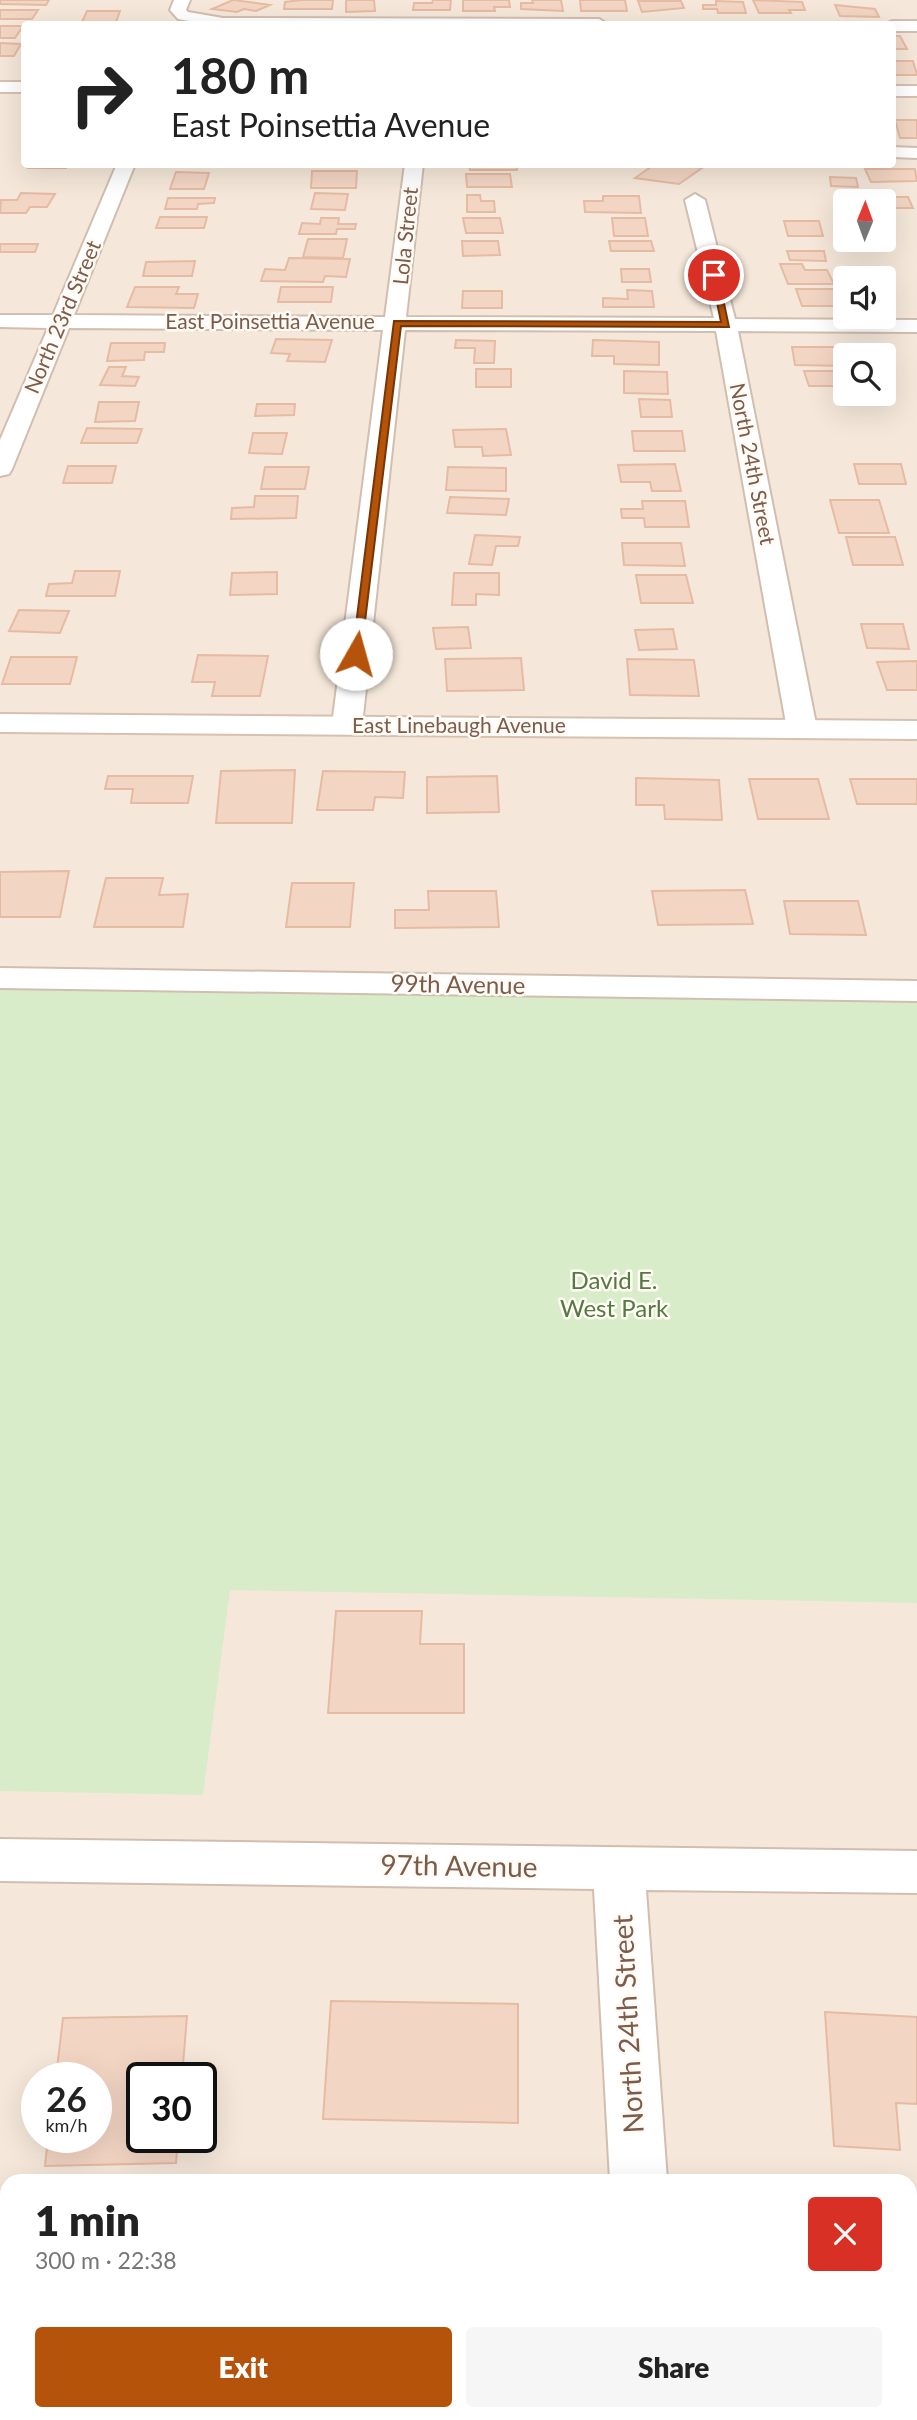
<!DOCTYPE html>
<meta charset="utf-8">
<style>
:root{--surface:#fff;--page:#f6f6f6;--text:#222;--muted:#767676;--accent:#b45309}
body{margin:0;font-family:Lato,sans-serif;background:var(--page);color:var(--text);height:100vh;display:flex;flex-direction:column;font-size:26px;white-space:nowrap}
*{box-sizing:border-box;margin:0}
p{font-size:23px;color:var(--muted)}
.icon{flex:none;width:38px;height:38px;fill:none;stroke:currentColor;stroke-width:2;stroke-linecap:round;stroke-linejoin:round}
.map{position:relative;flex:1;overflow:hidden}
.side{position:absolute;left:0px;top:2174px;width:917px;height:247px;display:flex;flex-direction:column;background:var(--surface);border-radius:21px 21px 0 0;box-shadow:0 7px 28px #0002}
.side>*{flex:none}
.top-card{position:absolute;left:21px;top:21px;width:875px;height:147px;border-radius:7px;box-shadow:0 7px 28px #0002;background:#fff;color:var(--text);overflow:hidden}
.needle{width:46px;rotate:1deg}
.controls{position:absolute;left:833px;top:189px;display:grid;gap:14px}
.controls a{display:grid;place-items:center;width:63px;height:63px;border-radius:7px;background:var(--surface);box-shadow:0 7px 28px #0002;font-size:35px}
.speed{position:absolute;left:21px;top:2062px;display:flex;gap:14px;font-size:35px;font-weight:700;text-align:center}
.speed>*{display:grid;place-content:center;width:91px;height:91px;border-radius:50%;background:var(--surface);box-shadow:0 7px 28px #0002;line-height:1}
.speed small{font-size:18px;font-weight:400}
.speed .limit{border:4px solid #111;border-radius:10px;background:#fff;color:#111}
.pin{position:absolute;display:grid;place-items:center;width:60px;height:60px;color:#fff;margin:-30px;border:4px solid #fff;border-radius:50%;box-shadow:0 2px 7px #0007}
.me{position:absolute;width:77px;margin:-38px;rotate:7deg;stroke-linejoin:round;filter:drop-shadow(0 0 5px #0008)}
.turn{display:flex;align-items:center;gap:24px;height:147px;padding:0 35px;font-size:32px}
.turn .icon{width:91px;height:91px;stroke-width:2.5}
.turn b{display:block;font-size:49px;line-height:60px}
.round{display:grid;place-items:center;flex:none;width:74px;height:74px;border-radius:7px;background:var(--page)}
.overview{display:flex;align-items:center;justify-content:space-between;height:119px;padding:0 35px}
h1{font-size:42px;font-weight:800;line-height:52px}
.cta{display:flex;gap:14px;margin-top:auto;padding:14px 35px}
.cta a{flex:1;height:80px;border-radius:7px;background:var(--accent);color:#fff;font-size:28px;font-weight:800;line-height:80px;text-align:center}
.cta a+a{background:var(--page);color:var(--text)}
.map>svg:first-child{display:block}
.residential{fill:#f5e8da;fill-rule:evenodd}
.green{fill:#d8ecc9}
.building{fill:#f3d5c3;stroke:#e6bba3;stroke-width:2}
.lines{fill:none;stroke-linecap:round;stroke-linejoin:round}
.street-casing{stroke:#d1beb0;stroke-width:4}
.secondary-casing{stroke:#d6c0b0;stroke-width:4}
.street{fill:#fff;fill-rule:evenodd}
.secondary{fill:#fff;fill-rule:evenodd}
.route{fill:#b45309;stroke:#753606;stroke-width:2}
.labels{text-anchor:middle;stroke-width:5;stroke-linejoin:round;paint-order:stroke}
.far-street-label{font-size:21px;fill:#7a5c4d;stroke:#fffaf3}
.street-label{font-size:24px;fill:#7a5c4d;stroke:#fffaf3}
.park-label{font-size:24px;fill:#537a41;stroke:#fffaf3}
.near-street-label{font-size:28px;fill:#7a5c4d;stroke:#fffaf3}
</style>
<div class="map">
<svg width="917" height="2420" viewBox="0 0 917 2420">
<rect width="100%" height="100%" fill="#fdf6ec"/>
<path class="residential" d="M0,0H917V2420H0ZM24,24H892V164H24ZM845,201H884V240H845ZM845,278H884V317H845ZM845,355H884V394H845ZM37,2077H96V2137H37ZM142,2077H201V2137H142ZM7,2180H910V2413H7Z"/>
<path class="green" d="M0,984L917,997V1603L230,1590L203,1795L0,1791Z"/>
<path class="building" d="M0,0H49L46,5L0,4Z
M233,0H234L270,5L256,11L244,9L237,12L212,9Z
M301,0H333L332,9H284L285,2Z
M346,0H374L375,11L346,12Z
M433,0H451L450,10H413L414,3H432Z
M463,0H509L510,7H494L495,11H463Z
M532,0H561L563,11L521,9V3H533Z
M580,0H625L627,11H581Z
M753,0L802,2L805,10H789L791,13H759Z
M638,1H681L684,8L642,12Z
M716,1L743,2L746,13H718L717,9H703V5H716Z
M835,5L875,9L879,17L840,16Z
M0,10H38L32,19H0Z
M87,11H120L116,22H82Z
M0,26H23L15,38H0Z
M892,36H900L907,49H892Z
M0,43L21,44L14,56H0Z
M892,61H913L917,75H892Z
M895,120H917V138H900Z
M30,164H67L66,168H28Z
M185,164H250L249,167H184Z
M469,164H516L517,170H470Z
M655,164H677L702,168L679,184L635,178Z
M865,169H915L917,181L871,182Z
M312,171H357L356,188H311Z
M176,172L209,173L204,189H170Z
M466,174H510L512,187H467Z
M830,177L856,178L858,187L831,186Z
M21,193L55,194L47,207H30L26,213H0L1,200H17Z
M315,193L348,194L345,210L311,209Z
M467,195H480L481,201H494L495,212H467Z
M603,196H639L641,213L585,212L584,201H603Z
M862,197H908L913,208H884V201H864Z
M168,198H215L214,203L198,204L197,209H165Z
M160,217H207L204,228H156Z
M321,218H339L338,224H356L355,229H337L336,234H299L302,223L320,224Z
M463,218H500L503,233H466Z
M612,218H645L648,236H614Z
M784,221H819L823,236H788Z
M308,239H347L343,258L303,257Z
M462,241H498L500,255L463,256Z
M609,241H651L654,251H611Z
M0,244H38L35,252H0Z
M787,251H824L826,261L790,260Z
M289,258L350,259L346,277L325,276L323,282L261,281L265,269L285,270Z
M195,261L192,276H143L146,262Z
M780,264H802L805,270H827L834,284H788Z
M621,269H649L651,282H622Z
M135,287H179L176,294H198L194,308L127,307Z
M281,287H333L331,302H278Z
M796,289H834L837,297H845V306H802Z
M627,290L652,291L654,307H603V298L628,299Z
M463,291H502V308H462Z
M276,339L332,340L325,362L287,361L290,354L271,353Z
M456,340L495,341L494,363H474L475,348H455Z
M593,340L659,342V365L614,364V356H592Z
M111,343H165L164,352H145L144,360L107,361Z
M792,347H850L852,355H845V366L795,365Z
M109,367H126L122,376L139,377L135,386L100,385Z
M476,369H511V387H476Z
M624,371L667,372L668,394L624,393Z
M804,371H841L845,386H809Z
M639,399L670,400L672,417H641Z
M99,402H139L135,421L95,422Z
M257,404H295L294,415L255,416Z
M87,428L142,429L137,443H81Z
M506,429L511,455L483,456L482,447H455L453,430Z
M632,431H682L685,451H634Z
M253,433H287L282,454L249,453Z
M675,464L681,491H652L650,482H621L618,465Z
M854,464H901L906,484H859Z
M68,466H116L112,483H63Z
M265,467H309L305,489H261Z
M448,467L506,468V491L446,490Z
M255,496H298L296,518L231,519L232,508L254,507Z
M450,497L509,499L506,515L447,513Z
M830,500H879L889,533H839Z
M642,501H685L689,527H645L644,518H622L621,509H643Z
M475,535L520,537L518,546H496L492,565L469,564Z
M846,537H895L903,565H853Z
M622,543H681L685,566L624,565Z
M75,571H120L115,596H46L49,584L72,583Z
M277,572V594L230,595L232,573Z
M454,573H499V595L476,594V605H452Z
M636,575H686L693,603H641Z
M19,610L69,611L60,633L9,631Z
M861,624H903L909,649L867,648Z
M468,627L471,648L436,649L433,628Z
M673,629L677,649L639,650L635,630Z
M198,655L268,656L260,696H212L215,682H192Z
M11,657H77L70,684H2Z
M521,658L524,690L447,691L445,659Z
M627,659L694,660L699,696L630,695Z
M917,661V690H887L877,662Z
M295,770L292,823H216L221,771Z
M323,771L405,772L403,798L375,797L373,810H317Z
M108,776H193L188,803H131L133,789H105Z
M497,776L499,812L427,813V777Z
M636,778L719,780L722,820L665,819L664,805H636Z
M749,779H818L829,819H758Z
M850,779H917V804H857Z
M69,871L60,917H0V872Z
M106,878H163L159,895L188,894L183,927H94Z
M292,883H354L350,927H286Z
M745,890L753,924L658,925L652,891Z
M428,891H496L499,927L395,928V910H429Z
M784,901H858L866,935L790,934Z
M336,1611H422L420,1644H464V1713H328Z
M331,2001L518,2004V2123L323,2119Z
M825,2012L917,2017V2104L896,2103L900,2150L834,2146Z
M187,2016L182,2077H142V2137H178L176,2163L45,2166L48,2137H96V2077H56L63,2018Z
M0,2361H7V2413L102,2416L101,2420H0Z
M374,2413H438V2420H374Z"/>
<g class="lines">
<defs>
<path id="street" d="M174,0H190L186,10L188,12L223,18L599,19L607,24H205L178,19L170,10Z
M892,21H917V31H892V24H885Z
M892,147L917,148V158L892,157Z
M117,164H135L74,315L385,317L405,164H423L406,317L714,318L685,200L695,194L705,200L735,319L917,320V332L738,331L817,729L812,735L802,738L792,735L787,729L716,331L405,330L362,725L357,731L347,734L337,731L332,725L383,330L69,328L12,469L9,474L0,476V440L48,328L0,327V315H53Z
M0,968L917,981V1001L0,988Z
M0,1839L917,1851V1893L646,1890L667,2180H610L594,1889L0,1881Z
M621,2413H683V2420H621Z"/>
<path id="secondary" d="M0,82H24V92H0Z
M892,86H917V96H892Z
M0,714L917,721V739L0,732Z"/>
</defs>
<use href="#street" class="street-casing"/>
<use href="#secondary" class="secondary-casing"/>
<use href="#street" class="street"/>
<use href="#secondary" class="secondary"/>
</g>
<path class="route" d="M711,273L718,275L729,327L401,326L361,654L352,657L394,321L721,322Z"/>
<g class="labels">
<g class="far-street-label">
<text transform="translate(406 236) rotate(-84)" y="7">Lola Street</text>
<text transform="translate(63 317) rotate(-67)" y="7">North 23rd Street</text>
<text x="270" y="329">East Poinsettia Avenue</text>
<text transform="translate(752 464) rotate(79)" y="7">North 24th Street</text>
<text x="459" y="733">East Linebaugh Avenue</text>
</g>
<g class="street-label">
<text transform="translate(458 985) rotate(1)" y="8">99th Avenue</text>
</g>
<g class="park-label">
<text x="614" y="1289">David E.<tspan x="614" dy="28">West Park</tspan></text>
</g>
<g class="near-street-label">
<text transform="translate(459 1866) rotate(1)" y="10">97th Avenue</text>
<text transform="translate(628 2024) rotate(-93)" y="10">North 24th Street</text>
</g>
</g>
</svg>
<div class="controls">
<a><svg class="needle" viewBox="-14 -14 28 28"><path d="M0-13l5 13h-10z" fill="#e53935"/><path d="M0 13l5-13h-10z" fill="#767676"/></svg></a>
<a><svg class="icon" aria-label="sound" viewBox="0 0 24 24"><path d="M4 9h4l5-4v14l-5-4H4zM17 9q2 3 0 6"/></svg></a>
<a><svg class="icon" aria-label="search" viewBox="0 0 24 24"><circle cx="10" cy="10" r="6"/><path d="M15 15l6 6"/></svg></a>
</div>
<div class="speed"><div>26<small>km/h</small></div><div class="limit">30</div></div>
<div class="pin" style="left:714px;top:275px;background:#d93025"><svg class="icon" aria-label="arrive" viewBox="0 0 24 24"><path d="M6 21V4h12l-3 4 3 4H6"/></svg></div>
<svg class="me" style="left:356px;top:654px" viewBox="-20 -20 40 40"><circle r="19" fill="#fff"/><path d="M0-13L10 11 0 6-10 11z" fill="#b45309"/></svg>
<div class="top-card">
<div class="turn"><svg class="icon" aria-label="right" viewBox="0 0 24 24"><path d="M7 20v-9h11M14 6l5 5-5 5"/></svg><div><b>180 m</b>East Poinsettia Avenue</div></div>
</div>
<section class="side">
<div class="overview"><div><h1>1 min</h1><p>300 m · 22:38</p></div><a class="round" style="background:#d93025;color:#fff"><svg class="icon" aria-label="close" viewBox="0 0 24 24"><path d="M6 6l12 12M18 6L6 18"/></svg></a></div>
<div class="cta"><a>Exit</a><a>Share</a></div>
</section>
</div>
